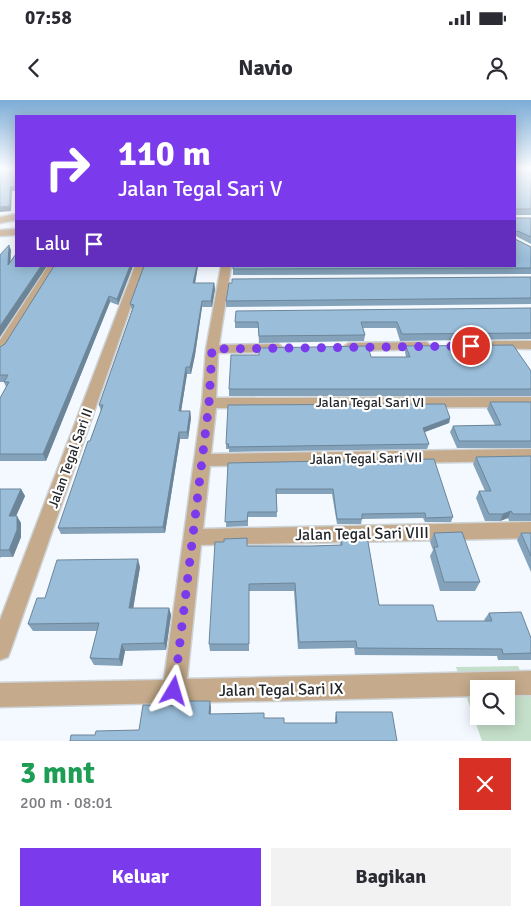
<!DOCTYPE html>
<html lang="id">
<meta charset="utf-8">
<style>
:root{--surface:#fff;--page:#f2f2f3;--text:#2b2b33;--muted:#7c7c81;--accent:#7c3aed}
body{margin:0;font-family:Signika,sans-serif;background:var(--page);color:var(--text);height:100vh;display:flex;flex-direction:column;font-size:19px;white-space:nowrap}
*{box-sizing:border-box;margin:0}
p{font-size:16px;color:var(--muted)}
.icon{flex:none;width:28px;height:28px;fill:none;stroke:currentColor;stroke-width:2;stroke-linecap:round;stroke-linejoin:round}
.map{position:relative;height:641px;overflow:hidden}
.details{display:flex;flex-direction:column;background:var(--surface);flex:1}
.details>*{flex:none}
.banner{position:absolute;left:15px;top:15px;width:501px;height:152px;border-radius:0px;box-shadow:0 2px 12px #0003;background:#7c3aed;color:#fff;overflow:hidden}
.fabs{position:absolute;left:470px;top:580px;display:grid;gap:10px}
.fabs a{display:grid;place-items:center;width:45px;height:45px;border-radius:0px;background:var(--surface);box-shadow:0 2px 12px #0003;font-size:25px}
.pin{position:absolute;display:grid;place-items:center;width:42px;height:42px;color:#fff;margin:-21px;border:2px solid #fff;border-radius:50%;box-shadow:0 1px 5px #0007}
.me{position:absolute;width:55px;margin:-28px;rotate:7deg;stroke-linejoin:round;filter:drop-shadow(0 0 4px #0008)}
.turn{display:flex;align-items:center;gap:18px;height:105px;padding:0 20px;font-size:22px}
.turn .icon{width:65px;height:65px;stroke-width:2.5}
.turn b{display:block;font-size:35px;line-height:42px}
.then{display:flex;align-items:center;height:48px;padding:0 20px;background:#0003;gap:10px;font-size:19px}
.round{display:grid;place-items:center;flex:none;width:52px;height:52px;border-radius:0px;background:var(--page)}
.summary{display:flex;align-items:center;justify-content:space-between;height:85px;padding:0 20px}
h1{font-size:30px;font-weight:700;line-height:38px;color:#1e9e55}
.action{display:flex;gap:10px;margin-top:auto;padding:10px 20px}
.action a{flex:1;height:58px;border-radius:0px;background:var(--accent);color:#fff;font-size:20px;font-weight:700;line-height:58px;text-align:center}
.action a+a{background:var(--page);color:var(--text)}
.status{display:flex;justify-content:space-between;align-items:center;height:35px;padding:0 25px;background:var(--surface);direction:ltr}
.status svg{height:14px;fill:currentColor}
header{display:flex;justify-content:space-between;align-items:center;height:65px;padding:0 20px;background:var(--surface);font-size:22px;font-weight:700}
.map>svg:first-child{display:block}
.green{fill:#c4dfca;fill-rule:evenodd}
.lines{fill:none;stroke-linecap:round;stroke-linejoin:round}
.minor-casing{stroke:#ced3d8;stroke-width:3}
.tertiary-casing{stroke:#ced3d8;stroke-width:3}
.minor{fill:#c5ab8c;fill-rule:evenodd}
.tertiary{fill:#c5ab8c;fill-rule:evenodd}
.wall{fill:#84a3bb}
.shaded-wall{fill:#6c8599}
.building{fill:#9abeda;stroke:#6c8599}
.route{stroke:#7c3aed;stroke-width:9;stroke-dasharray:0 16.2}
.labels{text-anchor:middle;stroke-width:4.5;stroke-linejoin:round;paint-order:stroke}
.street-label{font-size:14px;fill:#24272a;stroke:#fff}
.near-street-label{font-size:16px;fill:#24272a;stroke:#fff}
</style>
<div class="status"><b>07:58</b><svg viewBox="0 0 49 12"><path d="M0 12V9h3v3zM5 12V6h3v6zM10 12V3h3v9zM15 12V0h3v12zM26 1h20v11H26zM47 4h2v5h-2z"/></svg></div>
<header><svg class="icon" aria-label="back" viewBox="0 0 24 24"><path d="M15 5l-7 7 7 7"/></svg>Navio<svg class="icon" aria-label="person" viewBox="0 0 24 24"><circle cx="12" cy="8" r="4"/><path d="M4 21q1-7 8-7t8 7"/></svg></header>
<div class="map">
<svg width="531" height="641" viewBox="0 0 531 641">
<rect width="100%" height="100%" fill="#f3f9fe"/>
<path class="green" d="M518,566L531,595V641H482L456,567ZM479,589H506V616H479Z"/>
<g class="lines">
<defs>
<path id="minor" d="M48,166H58L6,250L0,254V240Z
M135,166H145L11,549L8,557L0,560V520Z
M221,166H231L219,245L278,244L284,248L278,252L218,253L216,298L531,297V307L216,308L211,354L531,349V361L210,366L203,429L531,422V438L201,445L187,579L531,571V595H506V589H479V596L0,607V583L164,580L202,303L206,249Z
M494,241H531V249L490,248L488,245Z
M426,242L432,246L430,249L349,251L343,247L349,243Z"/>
<path id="tertiary" d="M16,114V120L0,123V117Z
M16,129V135L0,136V130Z"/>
</defs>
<use href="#minor" class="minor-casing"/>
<use href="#tertiary" class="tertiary-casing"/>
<use href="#minor" class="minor"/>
<use href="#tertiary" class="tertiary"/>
</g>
<path class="wall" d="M515,69H531V115H515V118H531V144L516,136L515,137V139L531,147V174L233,175V166H515Z
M54,166H133L118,205L110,202L46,361H0V298L6,287L4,282H0V247L5,244Z
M144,166H198L195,183H214L215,189L212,207H202L195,255L191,274H187L181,311H190L191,318L188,339H180L165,433L61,434L58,428L101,311L99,305L132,210L130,204Z
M531,177V204L226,207V201Z
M531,208V239L400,241L396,228H363L365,235L364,241L259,243L258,228H235V222Z
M406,246L531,271V296H229V289L371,257H406L405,252Z
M490,302H531V348H457L450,332L453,326L495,325L487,309Z
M450,318L449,323L425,332L429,344L427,349L229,352V349H226V344Z
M531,356V421H509L508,418L500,421H485L476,398L479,391H485L473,364L476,357Z
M228,363L453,417L451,422H425L423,418L362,419L361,424H337L332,394H276L277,417H248V426L226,427Z
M0,389H21L25,396L16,416L21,423V437L13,457H1L0,458Z
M434,433L480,482L475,491H440L430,456L433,450L430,442Z
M521,433H531V472L517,440Z
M341,436L379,505L437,521H485L484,520L489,513L531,538V560H498L497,556L355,555L354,548L298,549L294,491H249V551H210L209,544L247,446H312L340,445Z
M140,467L133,508H169L171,515L166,550L125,551L122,566L94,565L90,558L97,531H33L28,524L45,498Z
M211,607V614L264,618L284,623H335V618L336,612L397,641L95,635L139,630Z"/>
<path class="shaded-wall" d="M14,80H16V91H12L11,111L0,112V107Z
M9,145L11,150L10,171L8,165Z
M41,166H47L0,237V226Z
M130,166H133L118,205L117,199Z
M197,166H198L194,189L193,183Z
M214,183L215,189L212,207L211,201Z
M109,196L110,202L46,361L43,354Z
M202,201V207L195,255L191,274L190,267Z
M186,267L187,274L180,318L179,311Z
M190,311L191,318L188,339L187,332Z
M450,318L449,323L422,333L423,328Z
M179,332L180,339L165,433L163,427Z
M21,389L25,396L13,423L9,416Z
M511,411L508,418L500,421L503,414Z
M17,416L21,423V437L13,457L9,450Z
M138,459L140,467L132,516L129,508Z
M169,508L171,515L166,550L164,543Z
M122,544L125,551L122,566L119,559Z
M210,601L211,607L210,619L209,614Z"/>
<path class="building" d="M0,69H16V80H14L15,86L10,87V106L0,107Z
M515,69H531V109H515V118H531V137L518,131L515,132V139L531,147V168L233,169V166H515Z
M9,145L8,165L16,154V166H41L0,226V155Z
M54,166H130L117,199L109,196L43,354H0V298L9,282H4L8,275H0V247L5,244Z
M144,166H197L193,183H214L211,201H202L194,249L190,267H186L179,311H190L187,332H179L163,427L58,428L88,341H90L103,305H99L134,205L130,204Z
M531,177V198L226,201L229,183H232V179Z
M531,208V233L402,234L397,222H361L365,235L259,236L258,222H235L236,211Z
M513,245L531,271V289H229L231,255H259V248L368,246L371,257H410L406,246Z
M490,302H531V341H459L453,326L501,325Z
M445,304L450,318L423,328L429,344L228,347L229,344H226L228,305Z
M531,356V414H513L511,411L503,414H489L479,391H491L476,357Z
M434,359L453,417L426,418L425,413L362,414V419H337L333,389H276L277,412H248L247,421L225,422L228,363Z
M0,389H21L9,416H17V430L9,450H0Z
M462,432L480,482H444L434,447H438L434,433Z
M521,433H531V456Z
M341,436H367L379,505H433L437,521H492L489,513L521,512L531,538V553L503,554L502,549L357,548L356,541L299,542L295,483L249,484V544H209L215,442H224V439L247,438V446H312L342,445Z
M138,459L129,508H169L164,543L122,544L119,559L90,558L99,523L28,524L37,498H45L57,460Z
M189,601H210L209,614L264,613V618H284V623H337L336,612H392L397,641H70L71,635H95L96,631L139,630L143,605L188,606Z"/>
<linearGradient id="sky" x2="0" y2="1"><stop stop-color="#7cacd6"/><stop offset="0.43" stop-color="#fafcff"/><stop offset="1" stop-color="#fafcff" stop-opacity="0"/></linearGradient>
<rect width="531" height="159" fill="url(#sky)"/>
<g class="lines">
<path class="route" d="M174,591L209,303L212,249L471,246"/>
</g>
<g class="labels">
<g class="street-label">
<text x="370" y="307">Jalan Tegal Sari VI</text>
<text transform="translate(70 358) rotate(-70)" y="5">Jalan Tegal Sari II</text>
<text transform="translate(366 358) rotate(-1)" y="5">Jalan Tegal Sari VII</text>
</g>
<g class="near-street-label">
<text transform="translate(362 433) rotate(-1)" y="6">Jalan Tegal Sari VIII</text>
<text transform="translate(281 589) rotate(-1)" y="6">Jalan Tegal Sari IX</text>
</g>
</g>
</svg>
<div class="fabs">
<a><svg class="icon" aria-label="search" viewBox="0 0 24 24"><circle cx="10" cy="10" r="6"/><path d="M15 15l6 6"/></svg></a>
</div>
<div class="pin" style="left:471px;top:246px;background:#d93025"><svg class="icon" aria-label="arrive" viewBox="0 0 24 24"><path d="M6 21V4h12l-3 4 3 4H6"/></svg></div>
<svg class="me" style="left:174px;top:591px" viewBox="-20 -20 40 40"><path d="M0-17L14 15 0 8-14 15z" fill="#7c3aed" stroke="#fff" stroke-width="4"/></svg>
<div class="banner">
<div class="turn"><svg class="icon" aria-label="right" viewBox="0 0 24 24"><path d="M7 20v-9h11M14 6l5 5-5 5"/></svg><div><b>110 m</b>Jalan Tegal Sari V</div></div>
<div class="then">Lalu<svg class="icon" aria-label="arrive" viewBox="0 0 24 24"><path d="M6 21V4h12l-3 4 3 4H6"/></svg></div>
</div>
</div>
<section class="details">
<div class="summary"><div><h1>3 mnt</h1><p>200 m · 08:01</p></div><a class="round" style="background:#d93025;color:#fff"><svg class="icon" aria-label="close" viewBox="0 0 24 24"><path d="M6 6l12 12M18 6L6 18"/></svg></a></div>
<div class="action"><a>Keluar</a><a>Bagikan</a></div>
</section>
